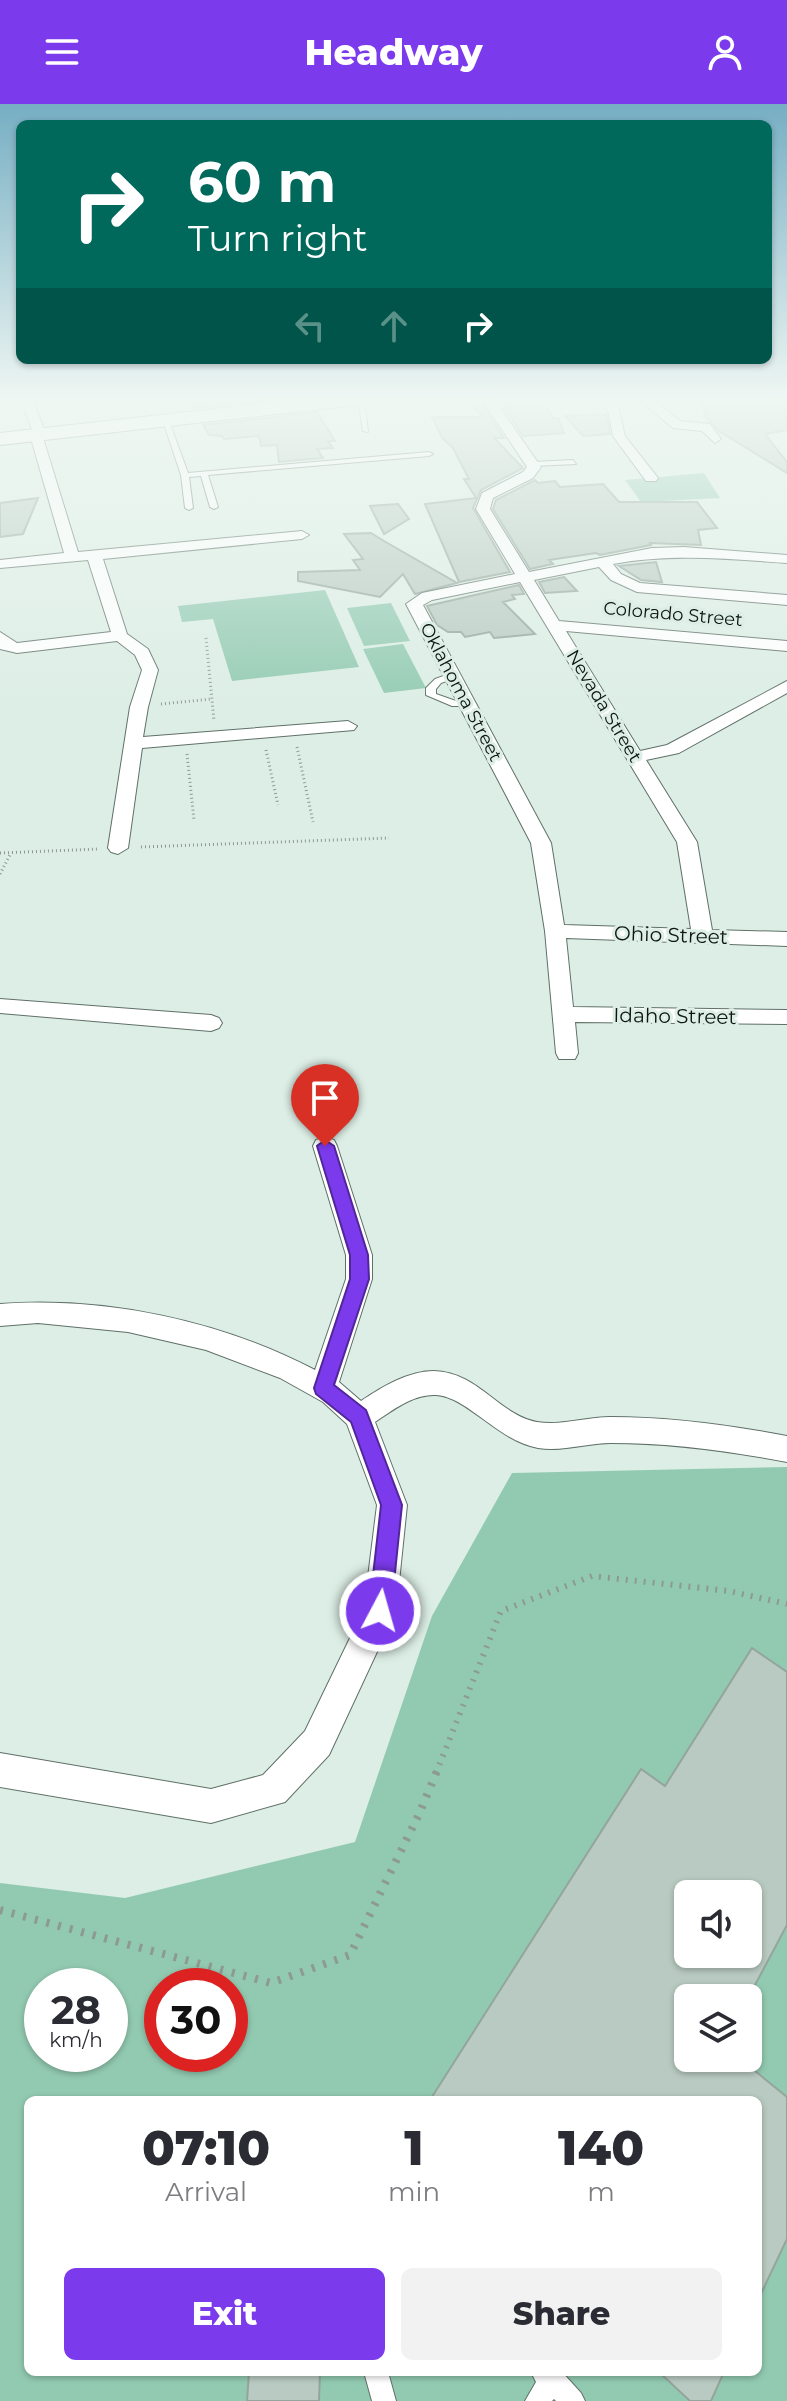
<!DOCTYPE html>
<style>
:root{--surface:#fff;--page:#f2f2f3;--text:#2b2b33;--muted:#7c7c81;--accent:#7c3aed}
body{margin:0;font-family:Montserrat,sans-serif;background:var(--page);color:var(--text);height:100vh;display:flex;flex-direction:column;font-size:30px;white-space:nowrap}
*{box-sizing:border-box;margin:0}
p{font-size:26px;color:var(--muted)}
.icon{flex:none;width:44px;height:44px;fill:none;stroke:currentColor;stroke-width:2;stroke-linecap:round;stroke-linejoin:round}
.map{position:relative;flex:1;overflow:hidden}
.panel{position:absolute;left:24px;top:1992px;width:738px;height:280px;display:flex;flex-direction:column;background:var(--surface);border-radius:12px;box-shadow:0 2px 6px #0004}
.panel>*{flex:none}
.banner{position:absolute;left:16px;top:16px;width:756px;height:244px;border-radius:12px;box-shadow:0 2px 6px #0004;background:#00695c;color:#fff;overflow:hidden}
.tools{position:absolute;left:674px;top:1776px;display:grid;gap:16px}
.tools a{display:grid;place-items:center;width:88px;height:88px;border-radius:12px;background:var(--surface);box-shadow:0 2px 6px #0004;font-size:40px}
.speed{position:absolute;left:24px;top:1864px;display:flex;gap:16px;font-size:40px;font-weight:700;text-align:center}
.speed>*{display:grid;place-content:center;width:104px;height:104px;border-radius:50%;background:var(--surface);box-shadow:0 2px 6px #0004;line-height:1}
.speed small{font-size:20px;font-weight:400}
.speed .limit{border:12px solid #d22;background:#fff;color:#111}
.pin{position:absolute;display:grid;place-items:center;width:68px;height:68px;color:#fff;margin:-82px -34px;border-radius:50% 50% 50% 0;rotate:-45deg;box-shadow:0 0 8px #0007}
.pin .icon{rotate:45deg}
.me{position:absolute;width:88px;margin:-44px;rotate:6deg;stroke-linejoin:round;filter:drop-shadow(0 0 6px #0008)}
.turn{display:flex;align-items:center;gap:28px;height:168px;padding:0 40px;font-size:36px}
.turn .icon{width:104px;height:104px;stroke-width:2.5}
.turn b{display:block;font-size:56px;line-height:68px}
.lanes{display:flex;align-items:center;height:76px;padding:0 40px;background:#0003;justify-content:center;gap:40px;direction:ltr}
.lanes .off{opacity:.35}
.eta{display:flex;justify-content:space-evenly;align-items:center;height:136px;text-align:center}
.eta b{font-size:48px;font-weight:800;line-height:56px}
.action{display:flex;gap:16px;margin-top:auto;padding:16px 40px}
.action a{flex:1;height:92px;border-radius:12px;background:var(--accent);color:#fff;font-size:32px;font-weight:800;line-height:92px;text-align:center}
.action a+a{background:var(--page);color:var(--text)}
header{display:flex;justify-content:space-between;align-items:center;height:104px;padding:0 40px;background:var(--accent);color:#fff;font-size:36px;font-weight:800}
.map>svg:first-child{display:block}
.green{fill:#92cab1;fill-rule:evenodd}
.building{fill:#b8cac1;stroke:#93a59c;stroke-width:2;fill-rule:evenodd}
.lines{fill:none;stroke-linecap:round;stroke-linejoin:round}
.service-casing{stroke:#5f7068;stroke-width:2}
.minor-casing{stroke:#5f7068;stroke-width:2}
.primary-casing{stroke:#5f7068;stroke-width:2}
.path-far2{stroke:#8d9a93;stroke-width:3;stroke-dasharray:1 3;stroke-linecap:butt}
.path-far1{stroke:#8d9a93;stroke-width:6;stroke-dasharray:2 7;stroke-linecap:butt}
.path{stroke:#8d9a93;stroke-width:8;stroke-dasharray:3 9;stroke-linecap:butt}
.service{fill:#fff;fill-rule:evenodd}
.minor{fill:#fff;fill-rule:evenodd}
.primary{fill:#fff;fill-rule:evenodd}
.route{fill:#7c3aed;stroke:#51269a;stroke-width:2}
.labels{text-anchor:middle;stroke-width:6;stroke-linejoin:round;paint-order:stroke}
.far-street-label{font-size:18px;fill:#0f1512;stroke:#dceee5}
.street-label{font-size:20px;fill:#0f1512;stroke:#dceee5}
</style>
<header><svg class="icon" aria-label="menu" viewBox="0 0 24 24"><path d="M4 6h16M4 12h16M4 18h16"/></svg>Headway<svg class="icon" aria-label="person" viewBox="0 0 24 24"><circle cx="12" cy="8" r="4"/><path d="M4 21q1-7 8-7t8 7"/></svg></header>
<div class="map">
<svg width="787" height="2297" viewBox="0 0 787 2297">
<rect width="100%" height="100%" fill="#dceee5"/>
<path class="green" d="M704,369L720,394L641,398L625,376Z
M325,486L359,563L232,577L213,515L182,518L178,502Z
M391,499L410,537L364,542L347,504Z
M403,540L426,584L384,589L363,545Z
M787,1363V2297H0V1779L125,1794L355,1738L432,1512L512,1369ZM688,1790H748V1850H688ZM42,1882H110V1950H42ZM162,1882H230V1950H162ZM688,1894H748V1954H688ZM28,1996H758V2268H28Z"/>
<path class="building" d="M187,294H266L267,296L193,304Z
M462,294H478L504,334H494L523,364L481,386L473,404L510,468L459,478L425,400L476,394L464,375H469L453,344L442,334L432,313H484Z
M497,294H507L513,303L544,301L554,314H558L564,329L523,332Z
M700,294H787V326L765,330L787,358V369L719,327L706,313Z
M317,308L335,337H328L333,344L317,345L323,354L279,358L277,341L261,342L259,332L224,335L222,332L209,331L203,321Z
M606,310L610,330L583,332L565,312Z
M535,376L538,379L555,377L560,383L603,380L619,398H697L717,424L698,426L701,441L650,439L651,441L600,451L596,449L549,456L553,460L530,465L493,405L496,396Z
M38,394L23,430L0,433V399Z
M398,400L409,415L384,430L370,402Z
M371,429L384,437L457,479L415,490L403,470L380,493L298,477V468L360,466L353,456L363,455L344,430Z
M656,458L662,478L641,476L619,462Z
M564,473L577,487L545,489L539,478Z
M519,481L524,490L512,491L515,495L503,498L535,530L494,534L490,528L465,533L461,528H448L437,521L427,502Z
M752,1544L787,1568V1821L748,1894H688V1954H739L787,1993V2135L758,2196V1996H430L641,1665L665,1682ZM688,1790H748V1850H688Z
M249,2268H320L319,2297H247Z
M659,2268H724L711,2297H690Z"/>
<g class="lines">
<defs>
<path id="service" d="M358,294L364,295L368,328L363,327Z
M548,294H575L572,296Z
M627,294H634V295L631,297Z
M166,315L169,317L188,369L429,348L433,350L429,352L208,371L218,403L214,405L210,403L201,372L189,373L193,404L189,406L185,404L181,371L163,317Z
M573,356L576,360L533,362L529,360L533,358Z
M452,569L455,570V574L441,579L436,585V590L456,597L470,598V602H452L426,591V584L435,575Z
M364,2268H388L396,2297H372Z
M531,2268H562L581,2289L585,2297H556L554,2295L552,2297H525L536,2278Z"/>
<path id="minor" d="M12,294L33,296L46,331L43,334L78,448L302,427L309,431L302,435L103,455L127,530L148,545L158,566L148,603L143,633L348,617L357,622L354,626L142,644L128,744L118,750L111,748L108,744L130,603L142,566L135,551L117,537L17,549L0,545V528L17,539L111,528L88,456L0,464V456L64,449L30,331L33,328L22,299Z
M481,294H493L541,363L533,374L493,394L490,405L529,468L652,444L684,443L787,451V459C728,455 672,449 613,460L621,470L640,479L787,491V501L637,488L611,476L599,463L534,476L559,517L787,537V547L566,527L640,647L667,641L787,577V589L679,649L646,656L697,738L712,826L787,828V842L566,834L573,903L787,906V920L575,918L578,949L575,955H559L556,949L545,827L531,739L406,500L422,489L515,470L476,405L482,389L523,368L527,363ZM520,478L677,738L691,825L564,821L551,739L423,501L432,496Z
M588,294H606L618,302L625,332L658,374L656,377H646L613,332L608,306Z
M637,294H651L680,317L710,320L721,335L715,339L702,327L673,324Z
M0,895L211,911L219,914L222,919L219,924L211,927L0,909Z
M325,1033L334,1036L337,1042L372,1151V1175L339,1278L361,1297C382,1283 408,1267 434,1267C478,1268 499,1311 537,1318C561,1322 586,1313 610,1313C669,1313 729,1321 787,1332V1358C729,1347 670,1339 611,1339C587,1339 562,1348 538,1344C498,1337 468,1293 436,1291C413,1290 393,1306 375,1318L407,1401L396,1507L329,1651L285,1698L211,1719L0,1683V1649L211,1685L263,1671L305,1627L364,1505L377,1401L347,1320L323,1298L280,1274L206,1246L128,1228L38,1219L0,1222V1200C105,1192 222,1217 315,1266L346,1175V1151L313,1042L316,1036Z"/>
<path id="primary" d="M312,294H375L365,300L0,341V329Z"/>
</defs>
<use href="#service" class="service-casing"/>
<use href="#minor" class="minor-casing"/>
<use href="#primary" class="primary-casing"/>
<path class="path-far2" d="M206,534L214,617
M161,600L212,595
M297,643L313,718
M266,646L278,701
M187,650L194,716
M141,743L389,734
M0,749L99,745
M0,770L11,749"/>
<path class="path-far1" d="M436,1669L501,1507L592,1472L729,1487L787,1500"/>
<path class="path" d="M0,1806L271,1879L350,1851L419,1710L437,1667"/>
<use href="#service" class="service"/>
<use href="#minor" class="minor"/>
<use href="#primary" class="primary"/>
</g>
<linearGradient id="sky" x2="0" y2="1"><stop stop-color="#76aec3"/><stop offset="0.48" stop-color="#eff7f3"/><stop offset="1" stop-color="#eff7f3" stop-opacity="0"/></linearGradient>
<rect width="787" height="616" fill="url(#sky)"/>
<path class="route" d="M325,1036L334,1042L368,1151L369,1175L334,1281L366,1306L402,1401L391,1507L388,1515L380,1518L372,1515L369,1507L381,1401L351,1318L316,1290L314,1284L350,1175V1151L317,1042Z"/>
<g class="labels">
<g class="far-street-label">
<text transform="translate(673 510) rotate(5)" y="6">Colorado Street</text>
<text transform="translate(461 588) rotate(62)" y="6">Oklahoma Street</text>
<text transform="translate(604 602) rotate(59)" y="6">Nevada Street</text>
</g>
<g class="street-label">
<text transform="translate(671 831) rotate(2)" y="7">Ohio Street</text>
<text transform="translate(675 912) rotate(1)" y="7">Idaho Street</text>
</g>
</g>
</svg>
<div class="tools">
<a><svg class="icon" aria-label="sound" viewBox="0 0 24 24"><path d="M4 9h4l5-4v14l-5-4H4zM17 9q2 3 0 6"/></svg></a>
<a><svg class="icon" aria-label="layers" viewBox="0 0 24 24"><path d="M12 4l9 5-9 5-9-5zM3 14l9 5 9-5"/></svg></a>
</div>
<div class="speed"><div>28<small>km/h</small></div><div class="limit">30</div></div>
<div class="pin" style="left:325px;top:1042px;background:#d93025"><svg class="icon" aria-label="arrive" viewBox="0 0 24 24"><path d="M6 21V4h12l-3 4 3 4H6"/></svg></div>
<svg class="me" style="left:380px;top:1507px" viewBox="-20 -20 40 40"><circle r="17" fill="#7c3aed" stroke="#fff" stroke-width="3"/><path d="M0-11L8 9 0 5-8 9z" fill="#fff"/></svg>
<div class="banner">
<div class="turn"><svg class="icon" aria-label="right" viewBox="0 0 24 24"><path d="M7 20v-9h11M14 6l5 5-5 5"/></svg><div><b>60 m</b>Turn right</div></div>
<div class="lanes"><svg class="icon off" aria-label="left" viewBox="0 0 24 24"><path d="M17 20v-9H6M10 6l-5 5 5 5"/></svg><svg class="icon off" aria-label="ahead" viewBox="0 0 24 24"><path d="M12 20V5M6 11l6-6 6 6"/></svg><svg class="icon" aria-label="right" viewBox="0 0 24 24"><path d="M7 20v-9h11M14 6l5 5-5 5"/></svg></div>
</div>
<section class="panel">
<div class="eta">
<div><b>07:10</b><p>Arrival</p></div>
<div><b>1</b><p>min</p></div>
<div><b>140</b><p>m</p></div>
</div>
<div class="action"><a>Exit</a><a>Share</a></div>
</section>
</div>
